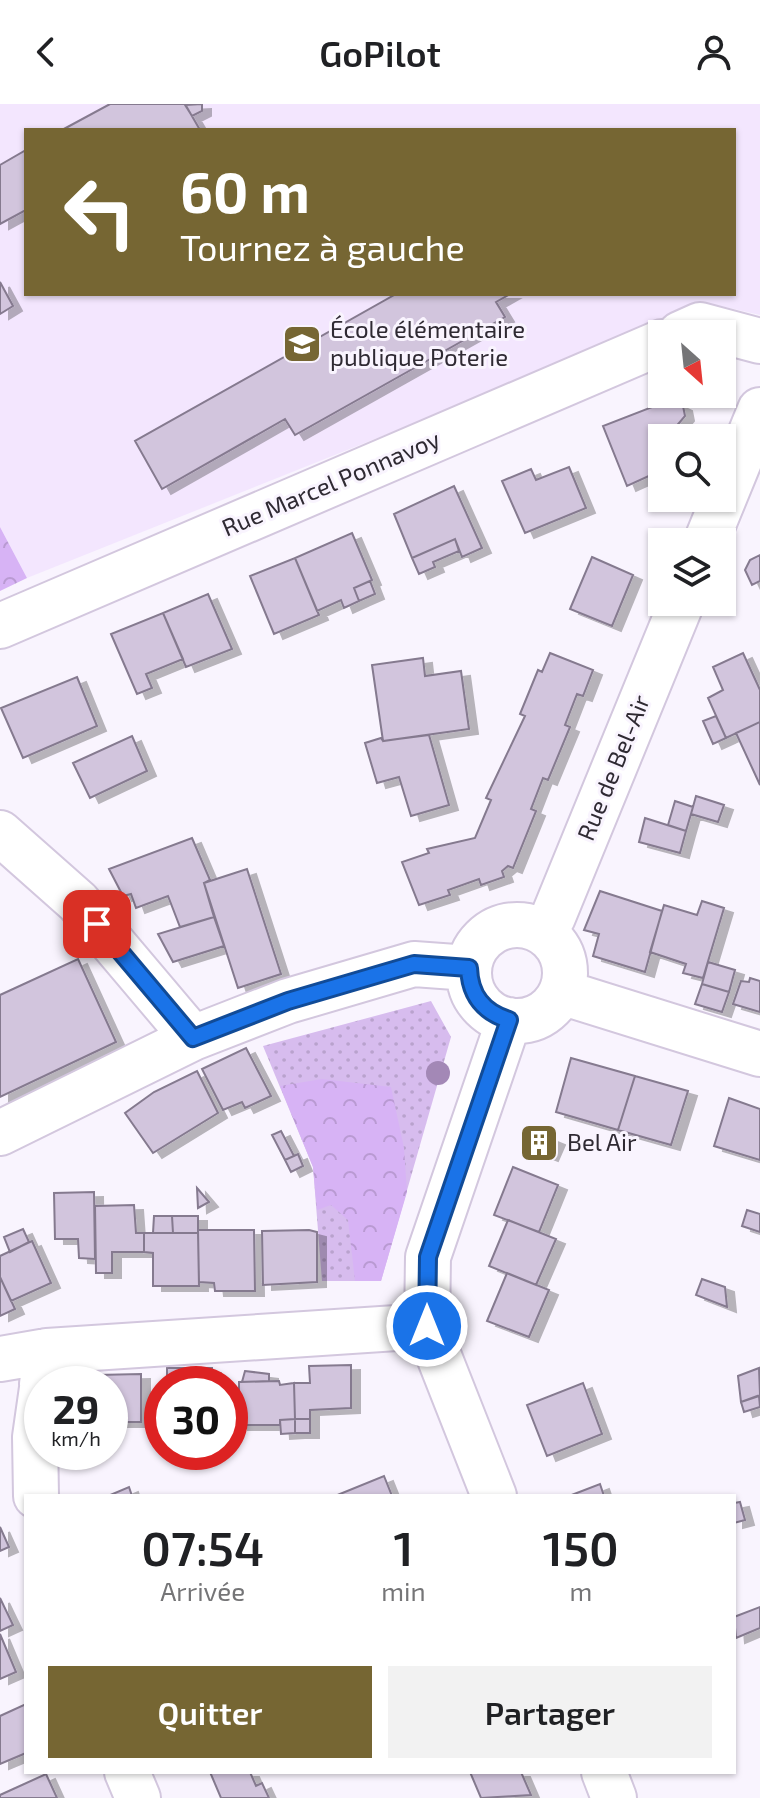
<!DOCTYPE html>
<html lang="fr">
<meta charset="utf-8">
<style>
:root{--surface:#fff;--page:#f2f2f2;--text:#202124;--muted:#757577;--accent:#766633}
body{margin:0;font-family:"Exo 2",sans-serif;background:var(--page);color:var(--text);height:100vh;display:flex;flex-direction:column;font-size:30px;white-space:nowrap}
*{box-sizing:border-box;margin:0}
p{font-size:26px;color:var(--muted)}
.icon{flex:none;width:44px;height:44px;fill:none;stroke:currentColor;stroke-width:2;stroke-linecap:round;stroke-linejoin:round}
.map{position:relative;flex:1;overflow:hidden}
.sheet{position:absolute;left:24px;top:1390px;width:712px;height:280px;display:flex;flex-direction:column;background:var(--surface);border-radius:0px;box-shadow:0 2px 6px #0004}
.sheet>*{flex:none}
.top-card{position:absolute;left:24px;top:24px;width:712px;height:168px;border-radius:0px;box-shadow:0 2px 6px #0004;background:#766633;color:#fff;overflow:hidden}
.needle{width:52px;rotate:153deg}
.fabs{position:absolute;left:648px;top:216px;display:grid;gap:16px}
.fabs a{display:grid;place-items:center;width:88px;height:88px;border-radius:0px;background:var(--surface);box-shadow:0 2px 6px #0004;font-size:40px}
.speed{position:absolute;left:24px;top:1262px;display:flex;gap:16px;font-size:40px;font-weight:700;text-align:center}
.speed>*{display:grid;place-content:center;width:104px;height:104px;border-radius:50%;background:var(--surface);box-shadow:0 2px 6px #0004;line-height:1}
.speed small{font-size:20px;font-weight:400}
.speed .limit{border:12px solid #d22;background:#fff;color:#111}
.pin{position:absolute;display:grid;place-items:center;width:68px;height:68px;color:#fff;margin:-34px;border-radius:16px;box-shadow:0 4px 12px #0006}
.me{position:absolute;width:88px;margin:-44px;rotate:0deg;stroke-linejoin:round;filter:drop-shadow(0 0 6px #0008)}
.turn{display:flex;align-items:center;gap:28px;height:168px;padding:0 24px;font-size:36px}
.turn .icon{width:104px;height:104px;stroke-width:2.5}
.turn b{display:block;font-size:56px;line-height:68px}
.eta{display:flex;justify-content:space-evenly;align-items:center;height:136px;text-align:center}
.eta b{font-size:48px;font-weight:600;line-height:56px}
.button{display:flex;gap:16px;margin-top:auto;padding:16px 24px}
.button a{flex:1;height:92px;border-radius:0px;background:var(--accent);color:#fff;font-size:32px;font-weight:600;line-height:92px;text-align:center}
.button a+a{background:var(--page);color:var(--text)}
header{display:flex;justify-content:space-between;align-items:center;height:104px;padding:0 24px;background:var(--surface);font-size:36px;font-weight:600}
.map>svg:first-child{display:block}
.built{fill:#f3e6fe;fill-rule:evenodd}
.grass{fill:url(#grass-dots)}
.forest{fill:url(#forest-crowns)}
.building{fill:#d2c5dd;stroke:#857a8f;stroke-width:2;filter:url(#shadow)}
.lines{fill:none;stroke-linecap:round;stroke-linejoin:round}
.minor-casing{stroke:#d3c7de;stroke-width:48}
.minor{stroke:#fff;stroke-width:44}
.tree{fill:#a388b6}
.route-casing{stroke:#114b97;stroke-width:20}
.route{stroke:#1a73e8;stroke-width:14}
.labels{text-anchor:middle;stroke-width:6;stroke-linejoin:round;paint-order:stroke}
.poi-label{font-size:24px;fill:#2f2a33;stroke:#f9f4fe;text-anchor:start}
.street-label{font-size:24px;fill:#2f2a33;stroke:#f9f4fe}
</style>
<header><svg class="icon" aria-label="back" viewBox="0 0 24 24"><path d="M15 5l-7 7 7 7"/></svg>GoPilot<svg class="icon" aria-label="person" viewBox="0 0 24 24"><circle cx="12" cy="8" r="4"/><path d="M4 21q1-7 8-7t8 7"/></svg></header>
<div class="map">
<svg width="760" height="1694" viewBox="0 0 760 1694">
<defs>
<pattern id="grass-dots" width="8" height="8" patternUnits="userSpaceOnUse" patternTransform="scale(2)"><rect width="8" height="8" fill="#d7bcee"/><path d="M2 2h.1M6 6h.1" fill="none" stroke="#b9a2cd" stroke-width="1.8" stroke-linecap="round"/></pattern>
<pattern id="forest-crowns" width="20" height="18" patternUnits="userSpaceOnUse" patternTransform="scale(2)"><rect width="20" height="18" fill="#d7b3f5"/><path d="M2 6a3 3 0 1 1 6 0M12 15a3 3 0 1 1 6 0" fill="none" stroke="#b99ad2"/></pattern>
<filter id="shadow"><feDropShadow dx="9" dy="5" stdDeviation="0" flood-color="#0004"/></filter>
</defs>
<rect width="100%" height="100%" fill="#f9f4fe"/>
<path class="built" d="M0,0H760V211L699,197L545,267L27,474L0,423ZM26,26H734V190H26Z"/>
<path class="grass" d="M431,897L451,933L381,1177H322L313,1063L263,942Z"/>
<path class="forest" d="M0,423L27,474L0,487Z
M322,975L391,983L404,1044L407,1088L381,1177H355L348,1116L331,1101L317,1106L313,1063L280,982Z"/>
<path class="building" d="M110,0H185L200,26H62Z
M202,0V7L192,12L185,1Z
M26,46V106L0,120V61Z
M0,178L13,202L0,210Z
M396,190H510L496,198L505,213L295,331L285,315L162,385L135,337Z
M670,296L683,302L685,312L674,325L678,334H662V366L627,382L603,322Z
M569,363L586,404L525,429L502,377L531,365L536,376Z
M454,382L482,444L462,453L455,435L412,454L394,410Z
M352,429L372,476L354,484L359,497L344,504L341,496L317,507L295,454Z
M455,435L459,447L433,458L435,463L419,470L412,454Z
M760,451V477L752,481L745,466L750,456Z
M592,453L633,471L612,522L570,505Z
M295,454L319,511L274,530L250,472Z
M370,477L375,490L359,497L354,484Z
M208,490L232,545L186,563L163,509Z
M163,509L183,555L146,570L152,584L137,590L111,530Z
M550,549L593,566L583,592L577,590L565,621L570,623L548,676L543,674L531,705L536,707L513,764L508,762L502,767L504,773L481,781L479,775L448,786L450,791L419,801L402,758L429,749L427,745L475,734L491,696L486,694L525,612L520,610L538,566L542,568Z
M743,549L760,586V618L726,634L708,594L723,586L713,563Z
M423,554L425,572L461,567L469,625L383,637L372,561Z
M77,573L97,622L23,654L1,604Z
M716,612L726,634L713,640L703,617Z
M760,618V681L736,629Z
M429,631L449,701L411,712L399,673L377,679L365,639L381,634L383,637Z
M132,632L147,667L90,694L73,659Z
M696,692L724,701L718,718L691,710Z
M675,697L693,703L686,727L668,721Z
M645,714L686,727L680,749L639,738Z
M192,734L210,776L204,779L214,813L180,823L168,792L136,804L131,790L123,792L109,765Z
M247,765L281,870L238,884L204,779Z
M600,787L662,807L645,868L593,852L599,830L584,826Z
M702,797L724,804L703,874L683,869L686,860L650,848L664,801L697,811Z
M214,813L224,842L173,858L158,830Z
M78,855L116,938L0,993V891Z
M708,858L735,866L729,888L702,880Z
M750,874L760,877V908L733,900L741,877L749,878Z
M702,880L729,888L722,908L695,900Z
M246,944L271,992L245,1004L242,998L223,1006L202,965Z
M571,954L635,972L618,1026L556,1008Z
M197,967L218,1009L153,1049L125,1009L154,988Z
M635,972L688,987L671,1041L618,1026Z
M729,994L760,1005V1056L714,1042Z
M529,1025L556,1036L549,1052L523,1042Z
M281,1027L294,1052L285,1056L272,1031Z
M298,1050L303,1062L291,1068L285,1056Z
M513,1063L558,1081L539,1128L494,1111Z
M197,1084L209,1098L198,1104Z
M94,1088L95,1155L79,1154L78,1135H55L54,1089Z
M134,1101L136,1129H144V1148H112V1169H96L95,1102Z
M747,1106L760,1110V1128L742,1122Z
M154,1112H172L173,1129H153Z
M172,1112H198V1129H173Z
M508,1116L556,1135L536,1181L489,1162Z
M23,1125L29,1138L10,1148L4,1133Z
M198,1126H254L255,1187H215L214,1179L199,1178Z
M309,1126L317,1128V1178L263,1181L262,1127Z
M144,1129H198L199,1182H153V1149L144,1148Z
M32,1137L51,1179L11,1197L0,1173V1152Z
M507,1169L549,1186L529,1233L487,1217Z
M0,1173L15,1205L0,1212Z
M702,1175L725,1183L727,1203L696,1191Z
M351,1261V1304L310,1306V1315H295L294,1279H310L309,1262Z
M167,1264H212L213,1280H167Z
M759,1264L760,1291L741,1298L738,1272Z
M245,1267L269,1270V1277L242,1278Z
M141,1270V1318H110V1280H97V1271Z
M279,1277L280,1281L294,1279L295,1315L280,1316V1321H239V1278Z
M583,1279L602,1330L547,1352L527,1301Z
M759,1292L760,1303L744,1308L741,1298Z
M295,1315V1329L281,1330L280,1316Z
M295,1315H310V1329H295Z
M384,1372L392,1392H335Z
M600,1380L604,1392H569Z
M129,1383L132,1392H108Z
M740,1398L745,1416L734,1419V1399Z
M0,1423L9,1443L0,1447Z
M0,1494L13,1521L0,1527Z
M760,1503V1524L736,1534L734,1513Z
M0,1530L16,1568L0,1575Z
M26,1600V1649L0,1660V1612Z
M210,1668H250L256,1682L262,1679L269,1694H221Z
M470,1668H521L531,1691L481,1694Z
M46,1670L57,1694H0V1691Z"/>
<g class="lines">
<defs>
<path id="minor" d="M680,230L700,221L760,237
M706,438L760,306
M0,522L662,238
M0,729L78,798L193,934
M469 869a48 48 0 1 1 96 0a48 48 0 1 1-96 0Z
M543,828L553,813L682,498
M561,888L760,950
M0,1029L193,934L288,897L414,860L469,864
M0,1255L47,1247
M42,1280L47,1247L427,1222
M36,1392L35,1333L42,1284
M494,1392L427,1222L428,1153L509,916
M127,1668L138,1694
M604,1668L614,1694"/>
</defs>
<use href="#minor" class="minor-casing"/>
<use href="#minor" class="minor"/>
</g>
<circle class="tree" cx="438" cy="969" r="12"/>
<g class="lines">
<defs>
<path id="route" d="M97,820L193,934L288,897L414,860L469,864C470,891 483,908 509,916L428,1153L427,1222"/>
</defs>
<use href="#route" class="route-casing"/>
<use href="#route" class="route"/>
</g>
<defs>
<symbol id="school-square" viewBox="-11 -11 22 22"><rect x="-9" y="-9" width="18" height="18" rx="4" fill="#766633" stroke="#f9f4fe"/><path d="M0-5L7-2L0 1L-7-2ZM-4 1L0 2.5L4 1V4Q0 6-4 4Z" fill="#fff"/></symbol>
<symbol id="building-square" viewBox="-11 -11 22 22"><rect x="-9" y="-9" width="18" height="18" rx="4" fill="#766633" stroke="#f9f4fe"/><path d="M-4-6H4V6H1V3H-1V6H-4ZM-2.5-4.3h1.7v1.8h-1.7ZM.8-4.3h1.7v1.8H.8ZM-2.5-1h1.7V.8h-1.7ZM.8-1h1.7V.8H.8Z" fill="#fff"/></symbol>
</defs>
<g fill-rule="evenodd">
<use href="#school-square" x="280" y="218" width="44" height="44"/>
<use href="#building-square" x="517" y="1017" width="44" height="44"/>
</g>
<g class="labels">
<g class="poi-label">
<text x="330" y="234">École élémentaire<tspan x="330" dy="28">publique Poterie</tspan></text>
<text x="567" y="1047">Bel Air</text>
</g>
<g class="street-label">
<text transform="translate(331 380) rotate(-23)" y="8">Rue Marcel Ponnavoy</text>
<text transform="translate(614 664) rotate(-68)" y="8">Rue de Bel-Air</text>
</g>
</g>
</svg>
<div class="fabs">
<a><svg class="needle" viewBox="-14 -14 28 28"><path d="M0-13l5 13h-10z" fill="#e53935"/><path d="M0 13l5-13h-10z" fill="#757577"/></svg></a>
<a><svg class="icon" aria-label="search" viewBox="0 0 24 24"><circle cx="10" cy="10" r="6"/><path d="M15 15l6 6"/></svg></a>
<a><svg class="icon" aria-label="layers" viewBox="0 0 24 24"><path d="M12 4l9 5-9 5-9-5zM3 14l9 5 9-5"/></svg></a>
</div>
<div class="speed"><div>29<small>km/h</small></div><div class="limit">30</div></div>
<div class="pin" style="left:97px;top:820px;background:#d93025"><svg class="icon" aria-label="arrive" viewBox="0 0 24 24"><path d="M6 21V4h12l-3 4 3 4H6"/></svg></div>
<svg class="me" style="left:427px;top:1222px" viewBox="-20 -20 40 40"><circle r="17" fill="#1a73e8" stroke="#fff" stroke-width="3"/><path d="M0-11L8 9 0 5-8 9z" fill="#fff"/></svg>
<div class="top-card">
<div class="turn"><svg class="icon" aria-label="left" viewBox="0 0 24 24"><path d="M17 20v-9H6M10 6l-5 5 5 5"/></svg><div><b>60 m</b>Tournez à gauche</div></div>
</div>
<section class="sheet">
<div class="eta">
<div><b>07:54</b><p>Arrivée</p></div>
<div><b>1</b><p>min</p></div>
<div><b>150</b><p>m</p></div>
</div>
<div class="button"><a>Quitter</a><a>Partager</a></div>
</section>
</div>
